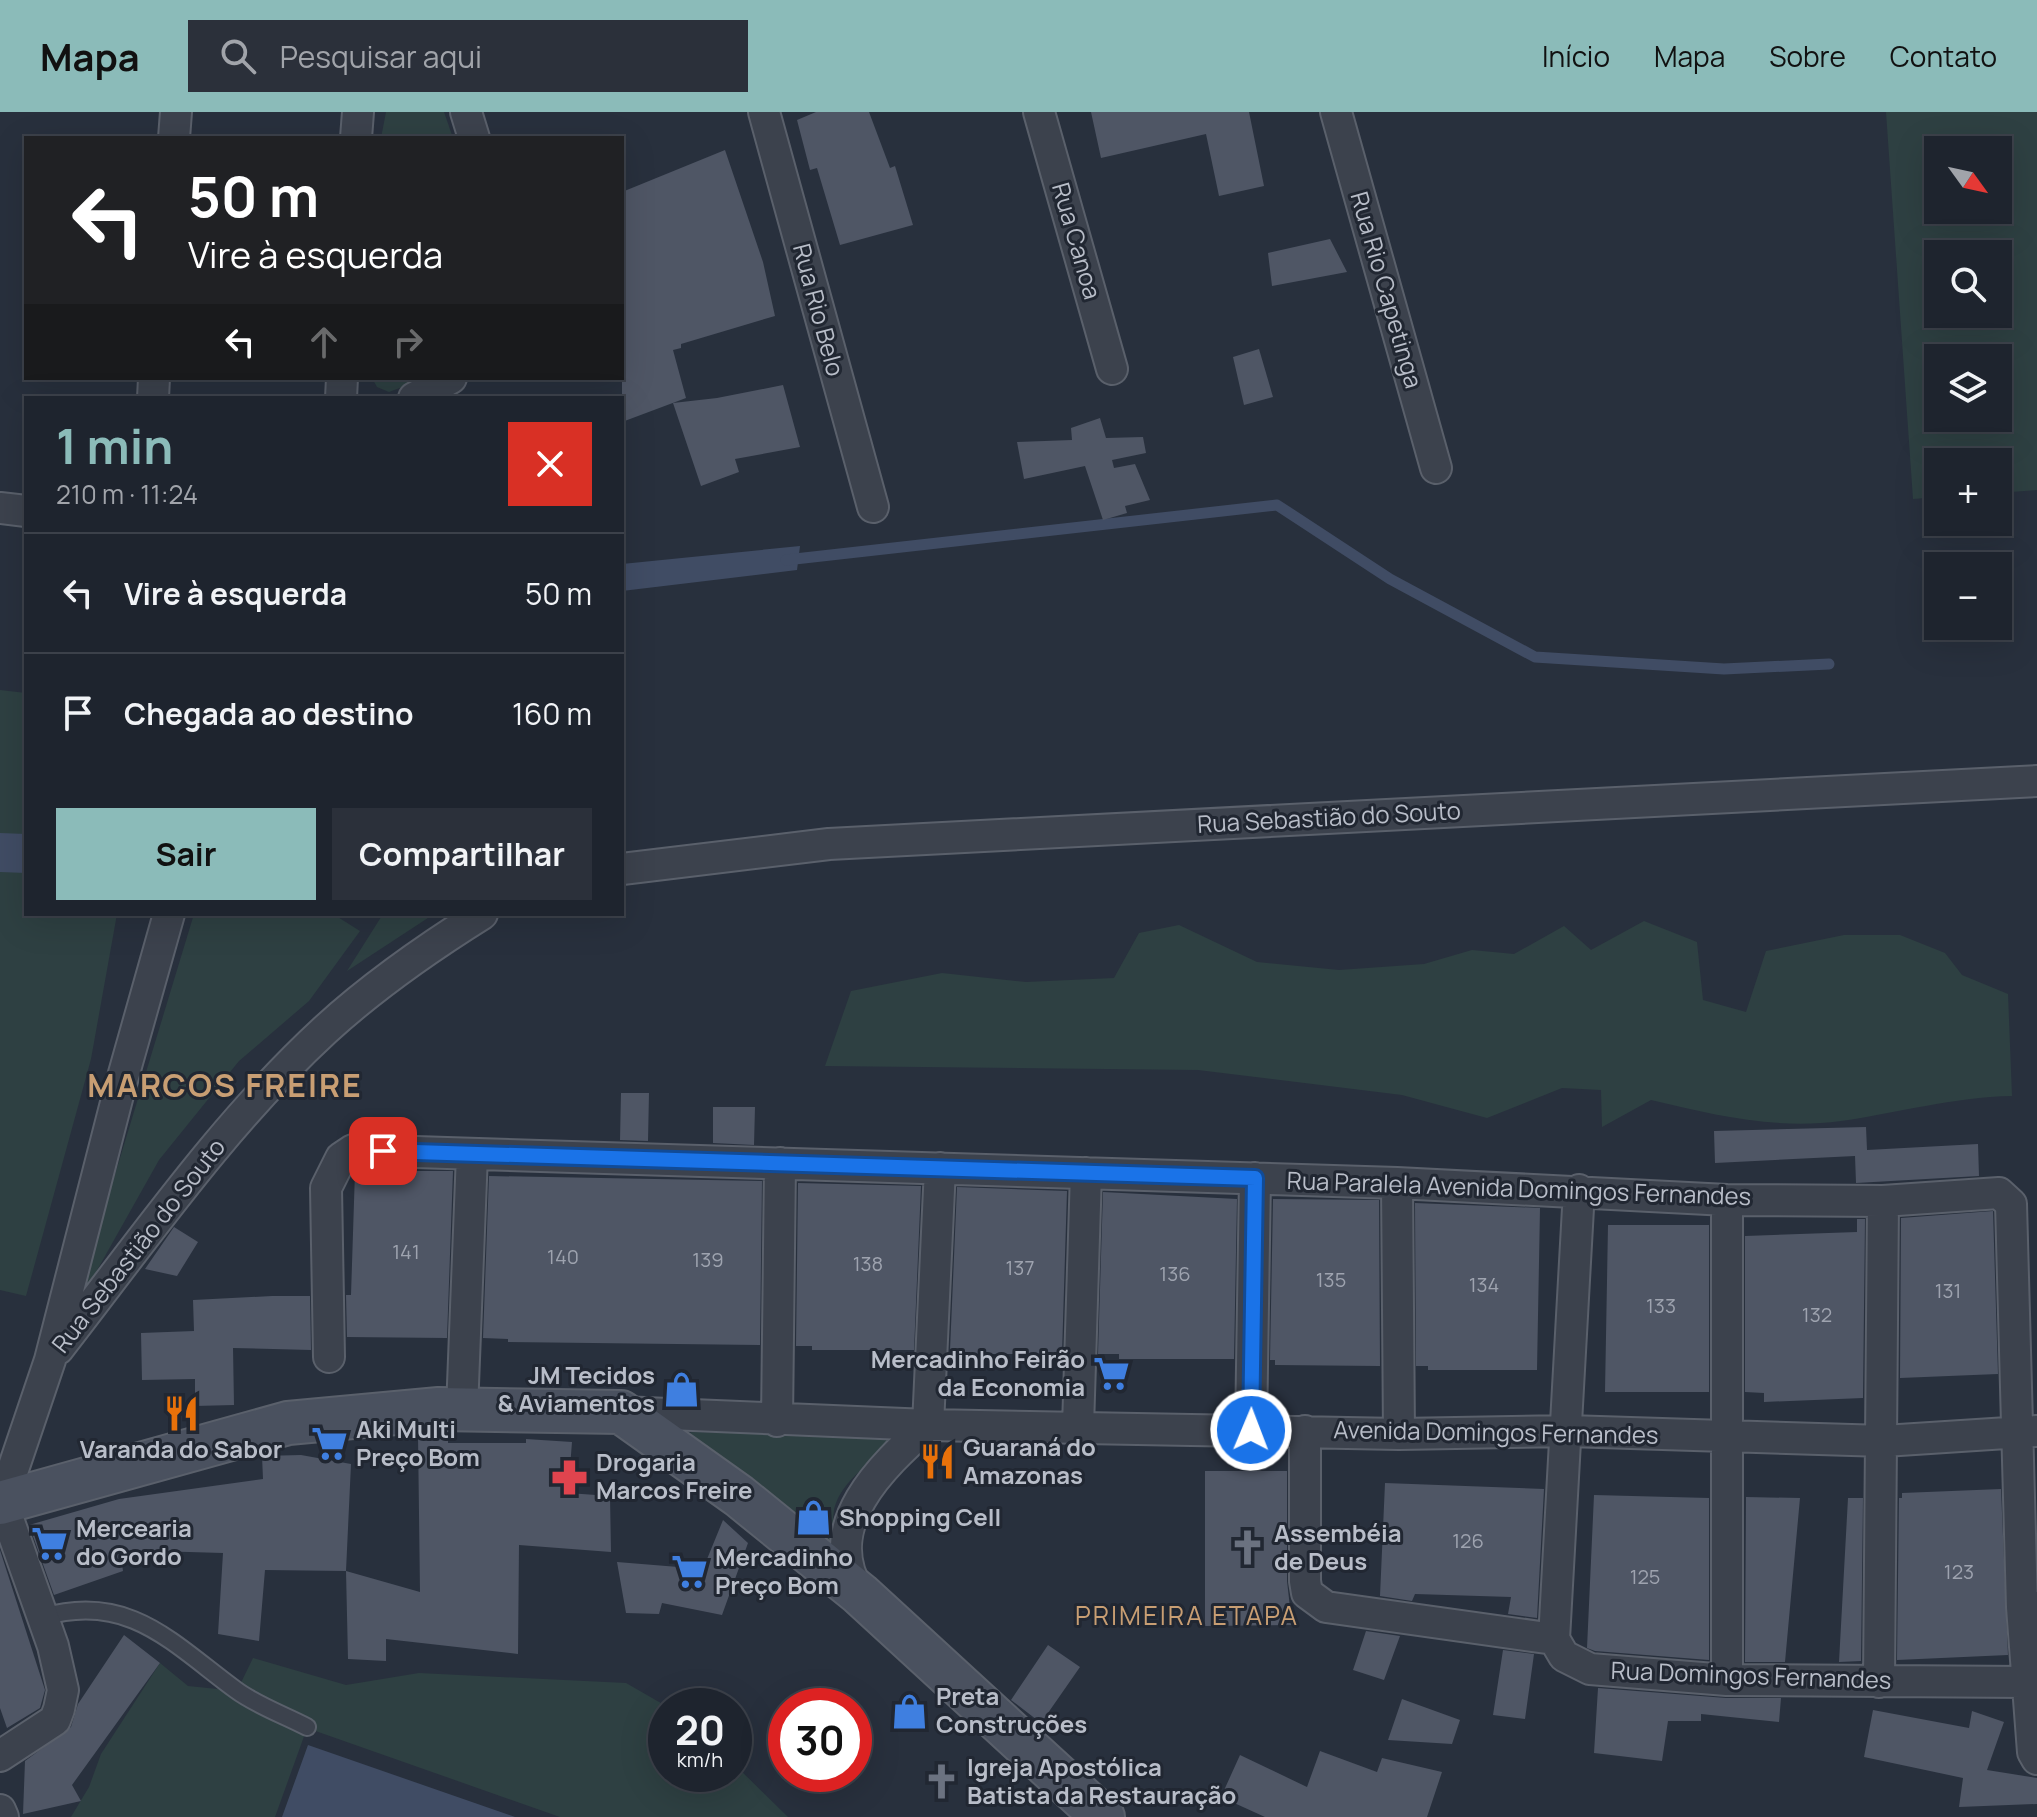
<!DOCTYPE html>
<html lang="pt">
<meta charset="utf-8">
<style>
:root{--surface:#1e242e;--page:#2b303a;--text:#f1f3f6;--muted:#a1a4aa;--line:#3c414a;--accent:#8bbbb9}
body{margin:0;font-family:Manrope,sans-serif;background:var(--page);color:var(--text);height:100vh;display:flex;flex-direction:column;font-size:30px;white-space:nowrap}
*{box-sizing:border-box;margin:0}
p{font-size:26px;color:var(--muted)}
.icon{flex:none;width:44px;height:44px;fill:none;stroke:currentColor;stroke-width:2;stroke-linecap:round;stroke-linejoin:round}
.map{position:relative;flex:1;overflow:hidden}
.side{position:absolute;left:24px;top:284px;width:600px;height:520px;display:flex;flex-direction:column;background:var(--surface);border-radius:0px;box-shadow:0 8px 32px #0002,0 0 0 2px var(--line)}
.side>*{flex:none}
.top-card{position:absolute;left:24px;top:24px;width:600px;height:244px;border-radius:0px;box-shadow:0 8px 32px #0002,0 0 0 2px var(--line);background:#202124;color:#fff;overflow:hidden}
.needle{width:52px;rotate:123deg}
.controls{position:absolute;left:1924px;top:24px;display:grid;gap:16px}
.controls a{display:grid;place-items:center;width:88px;height:88px;border-radius:0px;background:var(--surface);box-shadow:0 8px 32px #0002,0 0 0 2px var(--line);font-size:40px}
.speed{position:absolute;left:648px;top:1576px;display:flex;gap:16px;font-size:40px;font-weight:700;text-align:center}
.speed>*{display:grid;place-content:center;width:104px;height:104px;border-radius:50%;background:var(--surface);box-shadow:0 8px 32px #0002,0 0 0 2px var(--line);line-height:1}
.speed small{font-size:20px;font-weight:400}
.speed .limit{border:12px solid #d22;background:#fff;color:#111}
.pin{position:absolute;display:grid;place-items:center;width:68px;height:68px;color:#fff;margin:-34px;border-radius:16px;box-shadow:0 4px 12px #0006}
.me{position:absolute;width:88px;margin:-44px;rotate:1deg;stroke-linejoin:round;filter:drop-shadow(0 0 6px #0008)}
.turn{display:flex;align-items:center;gap:28px;height:168px;padding:0 32px;font-size:36px}
.turn .icon{width:104px;height:104px;stroke-width:2.5}
.turn b{display:block;font-size:56px;line-height:68px}
.lanes{display:flex;align-items:center;height:76px;padding:0 32px;background:#0003;justify-content:center;gap:40px;direction:ltr}
.lanes .off{opacity:.35}
.round{display:grid;place-items:center;flex:none;width:84px;height:84px;border-radius:0px;background:var(--page)}
.summary{display:flex;align-items:center;justify-content:space-between;height:136px;padding:0 32px}
h1{font-size:48px;font-weight:700;line-height:60px;color:var(--accent)}
.action{display:flex;gap:16px;margin-top:auto;padding:16px 32px}
.action a{flex:1;height:92px;border-radius:0px;background:var(--accent);color:#111;font-size:32px;font-weight:700;line-height:92px;text-align:center}
.action a+a{background:var(--page);color:var(--text)}
ul{padding:0;list-style:none}
li{display:flex;align-items:center;gap:24px;height:120px;padding:0 32px;border-top:2px solid var(--line)}
li div{flex:1}
li b{display:block;font-size:30px}
li em{font-style:normal}
header{display:flex;align-items:center;gap:48px;box-sizing:border-box;height:112px;padding:0 40px;background:var(--accent);color:#111}
header strong{font-size:38px}
nav{display:flex;gap:44px;margin-inline-start:auto;font-size:28px}
.search{width:560px;height:72px;background:var(--page);display:flex;align-items:center;gap:20px;box-sizing:border-box;padding:0 28px;border-radius:0px;color:var(--muted);font-size:30px}
.map>svg:first-child{display:block}
.green{fill:#2e4042;fill-rule:evenodd}
.water{fill:#404c64}
.lines{fill:none;stroke-linecap:round;stroke-linejoin:round}
.stream{stroke:#404c64;stroke-width:11}
.building{fill:#4f5665}
.service-casing{stroke:#5a606b;stroke-width:20}
.minor-casing{stroke:#5a606b;stroke-width:34}
.secondary-casing{stroke:#5a606b;stroke-width:46}
.service{stroke:#3c424d;stroke-width:16}
.minor{stroke:#3c424d;stroke-width:30}
.secondary{stroke:#4a515f;stroke-width:42}
.route-casing{stroke:#114b97;stroke-width:20}
.route{stroke:#1a73e8;stroke-width:14}
.labels{text-anchor:middle;stroke-width:6;stroke-linejoin:round;paint-order:stroke}
.number-label{font-size:20px;fill:#9ea3af}
.street-label{font-size:24px;fill:#b8bdc8;stroke:#212732}
.poi-label{font-size:24px;font-weight:bold;fill:#b8bdc8;stroke:#212732;text-anchor:start}
.neighbourhood-label{font-size:26px;letter-spacing:2px;fill:#c89e73;stroke:#212732}
.district-label{font-size:32px;font-weight:bold;letter-spacing:2px;fill:#c89e73;stroke:#212732}
</style>
<header>
<strong>Mapa</strong>
<div class="search"><svg class="icon" aria-label="search" viewBox="0 0 24 24"><circle cx="10" cy="10" r="6"/><path d="M15 15l6 6"/></svg>Pesquisar aqui</div>
<nav><a>Início</a><a>Mapa</a><a>Sobre</a><a>Contato</a></nav>
</header>
<div class="map">
<svg width="2037" height="1705" viewBox="0 0 2037 1705">
<rect width="100%" height="100%" fill="#28303d"/>
<path class="green" d="M386,0H444L453,26H381Z
M1886,0H2037V378L1998,381V350H1938V385L1913,387ZM1938,38H1998V98H1938ZM1998,142V202H1938V142ZM1998,246V306H1938V246Z
M372,266H426L389,280L377,275Z
M0,578L26,581V802H117L91,947L26,1184L0,1178Z
M194,802H333L360,819L309,889L239,949L159,1048L73,1201Z
M383,802H434L347,859Z
M1644,809L1697,830L1703,888L1746,900L1766,839L1844,823H1900L1945,841L1962,863L2008,882L2012,984C1953,985 1898,1001 1841,1009C1776,1018 1714,1003 1651,988L1602,1015L1601,978L1562,976L1487,1006L1402,983L1198,958L825,954L851,879L942,861L1026,870L1114,866L1139,821L1179,813L1257,850L1339,858L1424,852L1472,838L1514,842L1564,814L1591,838Z
M692,1320L902,1324C881,1343 846,1364 836,1391C831,1403 835,1417 830,1429L823,1430L685,1323Z
M253,1546L346,1573L419,1561L626,1571L666,1594V1662H734V1652L788,1705H560L307,1616L275,1705H71L89,1675L101,1642L160,1551L188,1574L237,1579Z"/>
<path class="water" d="M800,434L797,458L622,479V452Z
M0,721L26,722V761L0,760Z
M308,1633L515,1705H282Z"/>
<g class="lines">
<path class="stream" d="M786,448L1277,393L1390,467L1535,545L1724,557L1829,552"/>
</g>
<path class="building" d="M816,0H869L890,56L895,54L913,113L840,133L817,56L810,58L797,8Z
M1091,0H1249L1264,74L1219,84L1206,22L1101,46Z
M725,38L763,150L775,204L681,232V236L673,238L686,286L622,310V80Z
M1330,127L1347,160L1272,174L1268,141Z
M1259,237L1273,285L1244,293L1233,245Z
M783,273L800,335L735,347L739,360L701,374L673,291L717,286Z
M1100,306L1106,326L1143,325L1146,341L1112,348L1114,356L1135,352L1150,388L1125,394L1127,401L1103,408L1085,354L1024,367L1017,330L1072,328L1071,316Z
M621,981H649L648,1029L620,1028Z
M713,995H755L754,1033L713,1031Z
M1866,1015L1867,1038L1978,1032L1979,1064L1856,1071L1855,1044L1715,1051L1714,1019Z
M355,1059H453L447,1226L347,1225L346,1183H351Z
M489,1064L762,1069L760,1233L508,1230V1227L483,1226Z
M798,1071L921,1074L914,1238H812V1234H796Z
M957,1075L1067,1079L1062,1242H964V1238H950Z
M1103,1080L1237,1087L1234,1247H1119V1242H1098Z
M1273,1087L1379,1088L1380,1254L1275,1253V1248H1270Z
M1415,1091L1540,1096L1537,1258H1428V1254H1416Z
M1993,1099L1998,1262L1900,1266L1901,1106Z
M1857,1107H1865L1863,1286L1764,1290V1281L1745,1280V1124L1857,1120Z
M1608,1113H1709V1280H1605Z
M174,1115L198,1130L177,1164L145,1157Z
M272,1184H310L311,1238L233,1236L234,1293L195,1294V1267L142,1268L141,1221L194,1219L193,1188Z
M418,1323L448,1324V1331H526V1327L572,1330L568,1381L610,1384L611,1440L519,1433L518,1542L386,1527V1549L348,1547L346,1459L420,1480Z
M301,1343L351,1352L346,1459L265,1458L259,1529L218,1522L223,1441L120,1438L123,1459L54,1483L29,1413L119,1387L263,1367L262,1344Z
M1205,1359H1287V1469L1292,1513L1205,1514Z
M1385,1371L1544,1377L1537,1506L1508,1502L1511,1485L1415,1482L1412,1489L1380,1484Z
M2001,1377L2008,1543L1897,1548L1899,1386H1902V1381Z
M1594,1383L1709,1386V1548L1595,1539L1587,1536Z
M1746,1385L1800,1386L1785,1550H1745Z
M1848,1386H1863L1861,1549L1839,1550Z
M723,1408L748,1431L722,1503L662,1491L659,1502L626,1501L617,1450L703,1457Z
M0,1438L45,1578L40,1596L7,1616L0,1596Z
M1366,1519L1400,1524L1384,1568L1353,1558Z
M124,1523L160,1551L72,1673L81,1689L23,1702L25,1649L71,1615L78,1592Z
M1048,1533L1080,1555L1041,1611L1011,1588Z
M1503,1538L1534,1542L1525,1607L1493,1603Z
M1598,1576L1726,1586H1781L1779,1610L1701,1602V1609H1668L1662,1649L1594,1641Z
M1402,1587L1460,1608L1452,1632L1388,1628Z
M1873,1598L1969,1616L1972,1599L2004,1610L1987,1658L2037,1666V1692L1959,1695L1963,1666L1864,1645Z
M1320,1639L1377,1660L1382,1646L1442,1660L1427,1705H1265L1221,1685L1240,1643L1307,1675Z"/>
<g class="lines">
<defs>
<path id="service" d="M43,1505C129,1480 172,1531 236,1578C256,1593 284,1603 307,1615"/>
<path id="minor" d="M466,0L474,26
M764,0L873,395
M1039,0L1112,257
M1336,0L1436,356
M174,26L176,0
M356,26L358,0
M153,286L154,266
M341,286L342,266
M414,286L451,266
M0,396L26,399
M622,757L829,732L2037,669
M1397,1071L1399,1322
M1579,1078L1554,1527L1564,1544L1590,1557L1727,1568L2026,1570
M58,1237C143,1128 223,1012 325,918C373,874 426,837 482,802
M329,1245L326,1076L341,1046L353,1038L1397,1071L1727,1088L1883,1089L1999,1081L2011,1092L2022,1495H2037
M462,1298L472,1042
M621,1300L928,1313L1399,1322L1568,1319L1884,1329L2037,1319
M777,1309L780,1051
M1078,1315L1086,1061
M1251,1318L1255,1066
M1305,1319V1469L1307,1481L1326,1495L1554,1527
M859,1480C818,1414 882,1354 928,1313L940,1056
M2022,1495L2033,1640L2037,1647
M1727,1568V1088
M1879,1570L1883,1089
M0,1644L55,1608L59,1597L63,1578L53,1534L2,1390L50,1248L119,979L169,802
M0,1698L3,1705"/>
<path id="secondary" d="M0,1391L288,1311L439,1297L621,1300L739,1384L860,1482L1103,1705"/>
</defs>
<use href="#service" class="service-casing"/>
<use href="#minor" class="minor-casing"/>
<use href="#secondary" class="secondary-casing"/>
<use href="#service" class="service"/>
<use href="#minor" class="minor"/>
<use href="#secondary" class="secondary"/>
</g>
<g class="lines">
<defs>
<path id="route" d="M383,1039L1255,1066L1251,1318"/>
</defs>
<use href="#route" class="route-casing"/>
<use href="#route" class="route"/>
</g>
<defs>
<symbol id="supermarket-bare" viewBox="-9 -9 18 18"><path d="M-6-5.5h2.5l.6 2H6L4.5 2H-2.5L-4.4-4H-6ZM-1.5 3.2a1.3 1.3 0 1 0 .1 0ZM3 3.2a1.3 1.3 0 1 0 .1 0Z" fill="#3f7fe0" stroke="#212732" stroke-width="2.5" paint-order="stroke"/></symbol>
<symbol id="shop-bare" viewBox="-9 -9 18 18"><path d="M-5-2.5h2.3a2.7 3.5 0 0 1 5.4 0H5L5.5 6h-11ZM-1.5-2.5h3a1.5 2.3 0 0 0-3 0Z" fill="#3f7fe0" stroke="#212732" stroke-width="2.5" paint-order="stroke"/></symbol>
<symbol id="restaurant-bare" viewBox="-9 -9 18 18"><path d="M-5-6h1v4h1v-4h1v4h1v-4h1v5L-1.5 .5V6h-2V.5L-5-1ZM5-6V6H3V1.5H1.5Q1.5-4 5-6Z" fill="#e8710a" stroke="#212732" stroke-width="2.5" paint-order="stroke"/></symbol>
<symbol id="pharmacy-bare" viewBox="-9 -9 18 18"><path d="M-2-6h4v4h4v4h-4v4h-4v-4h-4v-4h4Z" fill="#e0444e" stroke="#212732" stroke-width="2.5" paint-order="stroke"/></symbol>
<symbol id="church-bare" viewBox="-9 -9 18 18"><path d="M-1.2-6h2.4v3.5h3.3v2.4h-3.3V6h-2.4V-.1h-3.3v-2.4h3.3Z" fill="#6b7280" stroke="#212732" stroke-width="2.5" paint-order="stroke"/></symbol>
</defs>
<g fill-rule="evenodd">
<use href="#supermarket-bare" x="1086" y="1236" width="51" height="51"/>
<use href="#shop-bare" x="656" y="1252" width="51" height="51"/>
<use href="#restaurant-bare" x="156" y="1276" width="51" height="51"/>
<use href="#supermarket-bare" x="304" y="1306" width="51" height="51"/>
<use href="#restaurant-bare" x="912" y="1324" width="51" height="51"/>
<use href="#pharmacy-bare" x="544" y="1340" width="51" height="51"/>
<use href="#shop-bare" x="788" y="1380" width="51" height="51"/>
<use href="#supermarket-bare" x="24" y="1406" width="51" height="51"/>
<use href="#church-bare" x="1222" y="1410" width="51" height="51"/>
<use href="#supermarket-bare" x="664" y="1434" width="51" height="51"/>
<use href="#shop-bare" x="884" y="1574" width="51" height="51"/>
<use href="#church-bare" x="916" y="1644" width="51" height="51"/>
</g>
<g class="labels">
<g class="number-label">
<text x="406" y="1147">141</text>
<text x="563" y="1152">140</text>
<text x="708" y="1155">139</text>
<text x="868" y="1159">138</text>
<text x="1020" y="1163">137</text>
<text x="1175" y="1169">136</text>
<text x="1331" y="1175">135</text>
<text x="1484" y="1180">134</text>
<text x="1948" y="1186">131</text>
<text x="1661" y="1201">133</text>
<text x="1817" y="1210">132</text>
<text x="1468" y="1436">126</text>
<text x="1959" y="1467">123</text>
<text x="1645" y="1472">125</text>
</g>
<g class="street-label">
<text transform="translate(1076 129) rotate(74)" y="8">Rua Canoa</text>
<text transform="translate(1386 178) rotate(74)" y="8">Rua Rio Capetinga</text>
<text transform="translate(818 198) rotate(75)" y="8">Rua Rio Belo</text>
<text transform="translate(1329 706) rotate(-3)" y="8">Rua Sebastião do Souto</text>
<text transform="translate(1519 1077) rotate(2)" y="8">Rua Paralela Avenida Domingos Fernandes</text>
<text transform="translate(139 1134) rotate(-52)" y="8">Rua Sebastião do Souto</text>
<text transform="translate(1496 1321) rotate(1)" y="8">Avenida Domingos Fernandes</text>
<text transform="translate(1751 1564) rotate(2)" y="8">Rua Domingos Fernandes</text>
</g>
<g class="poi-label">
<text x="1085" y="1256" text-anchor="end">Mercadinho Feirão<tspan x="1085" dy="28">da Economia</tspan></text>
<text x="655" y="1272" text-anchor="end">JM Tecidos<tspan x="655" dy="28">&amp; Aviamentos</tspan></text>
<text x="356" y="1326">Aki Multi<tspan x="356" dy="28">Preço Bom</tspan></text>
<text x="963" y="1344">Guaraná do<tspan x="963" dy="28">Amazonas</tspan></text>
<text x="181" y="1346" text-anchor="middle">Varanda do Sabor</text>
<text x="596" y="1359">Drogaria<tspan x="596" dy="28">Marcos Freire</tspan></text>
<text x="839" y="1414">Shopping Cell</text>
<text x="76" y="1425">Mercearia<tspan x="76" dy="28">do Gordo</tspan></text>
<text x="1274" y="1430">Assembéia<tspan x="1274" dy="28">de Deus</tspan></text>
<text x="715" y="1454">Mercadinho<tspan x="715" dy="28">Preço Bom</tspan></text>
<text x="936" y="1593">Preta<tspan x="936" dy="28">Construções</tspan></text>
<text x="967" y="1664">Igreja Apostólica<tspan x="967" dy="28">Batista da Restauração</tspan></text>
</g>
<g class="neighbourhood-label">
<text x="1187" y="1513">PRIMEIRA ETAPA</text>
</g>
<g class="district-label">
<text x="225" y="985">MARCOS FREIRE</text>
</g>
</g>
</svg>
<div class="controls">
<a><svg class="needle" viewBox="-14 -14 28 28"><path d="M0-13l5 13h-10z" fill="#e53935"/><path d="M0 13l5-13h-10z" fill="#a1a4aa"/></svg></a>
<a><svg class="icon" aria-label="search" viewBox="0 0 24 24"><circle cx="10" cy="10" r="6"/><path d="M15 15l6 6"/></svg></a>
<a><svg class="icon" aria-label="layers" viewBox="0 0 24 24"><path d="M12 4l9 5-9 5-9-5zM3 14l9 5 9-5"/></svg></a>
<a>+</a>
<a>−</a>
</div>
<div class="speed"><div>20<small>km/h</small></div><div class="limit">30</div></div>
<div class="pin" style="left:383px;top:1039px;background:#d93025"><svg class="icon" aria-label="arrive" viewBox="0 0 24 24"><path d="M6 21V4h12l-3 4 3 4H6"/></svg></div>
<svg class="me" style="left:1251px;top:1318px" viewBox="-20 -20 40 40"><circle r="17" fill="#1a73e8" stroke="#fff" stroke-width="3"/><path d="M0-11L8 9 0 5-8 9z" fill="#fff"/></svg>
<div class="top-card">
<div class="turn"><svg class="icon" aria-label="left" viewBox="0 0 24 24"><path d="M17 20v-9H6M10 6l-5 5 5 5"/></svg><div><b>50 m</b>Vire à esquerda</div></div>
<div class="lanes"><svg class="icon" aria-label="left" viewBox="0 0 24 24"><path d="M17 20v-9H6M10 6l-5 5 5 5"/></svg><svg class="icon off" aria-label="ahead" viewBox="0 0 24 24"><path d="M12 20V5M6 11l6-6 6 6"/></svg><svg class="icon off" aria-label="right" viewBox="0 0 24 24"><path d="M7 20v-9h11M14 6l5 5-5 5"/></svg></div>
</div>
<section class="side">
<div class="summary"><div><h1>1 min</h1><p>210 m · 11:24</p></div><a class="round" style="background:#d93025;color:#fff"><svg class="icon" aria-label="close" viewBox="0 0 24 24"><path d="M6 6l12 12M18 6L6 18"/></svg></a></div>
<ul>
<li><svg class="icon" aria-label="left" viewBox="0 0 24 24"><path d="M17 20v-9H6M10 6l-5 5 5 5"/></svg><div><b>Vire à esquerda</b></div><em>50 m</em></li>
<li><svg class="icon" aria-label="arrive" viewBox="0 0 24 24"><path d="M6 21V4h12l-3 4 3 4H6"/></svg><div><b>Chegada ao destino</b></div><em>160 m</em></li>
</ul>
<div class="action"><a>Sair</a><a>Compartilhar</a></div>
</section>
</div>
